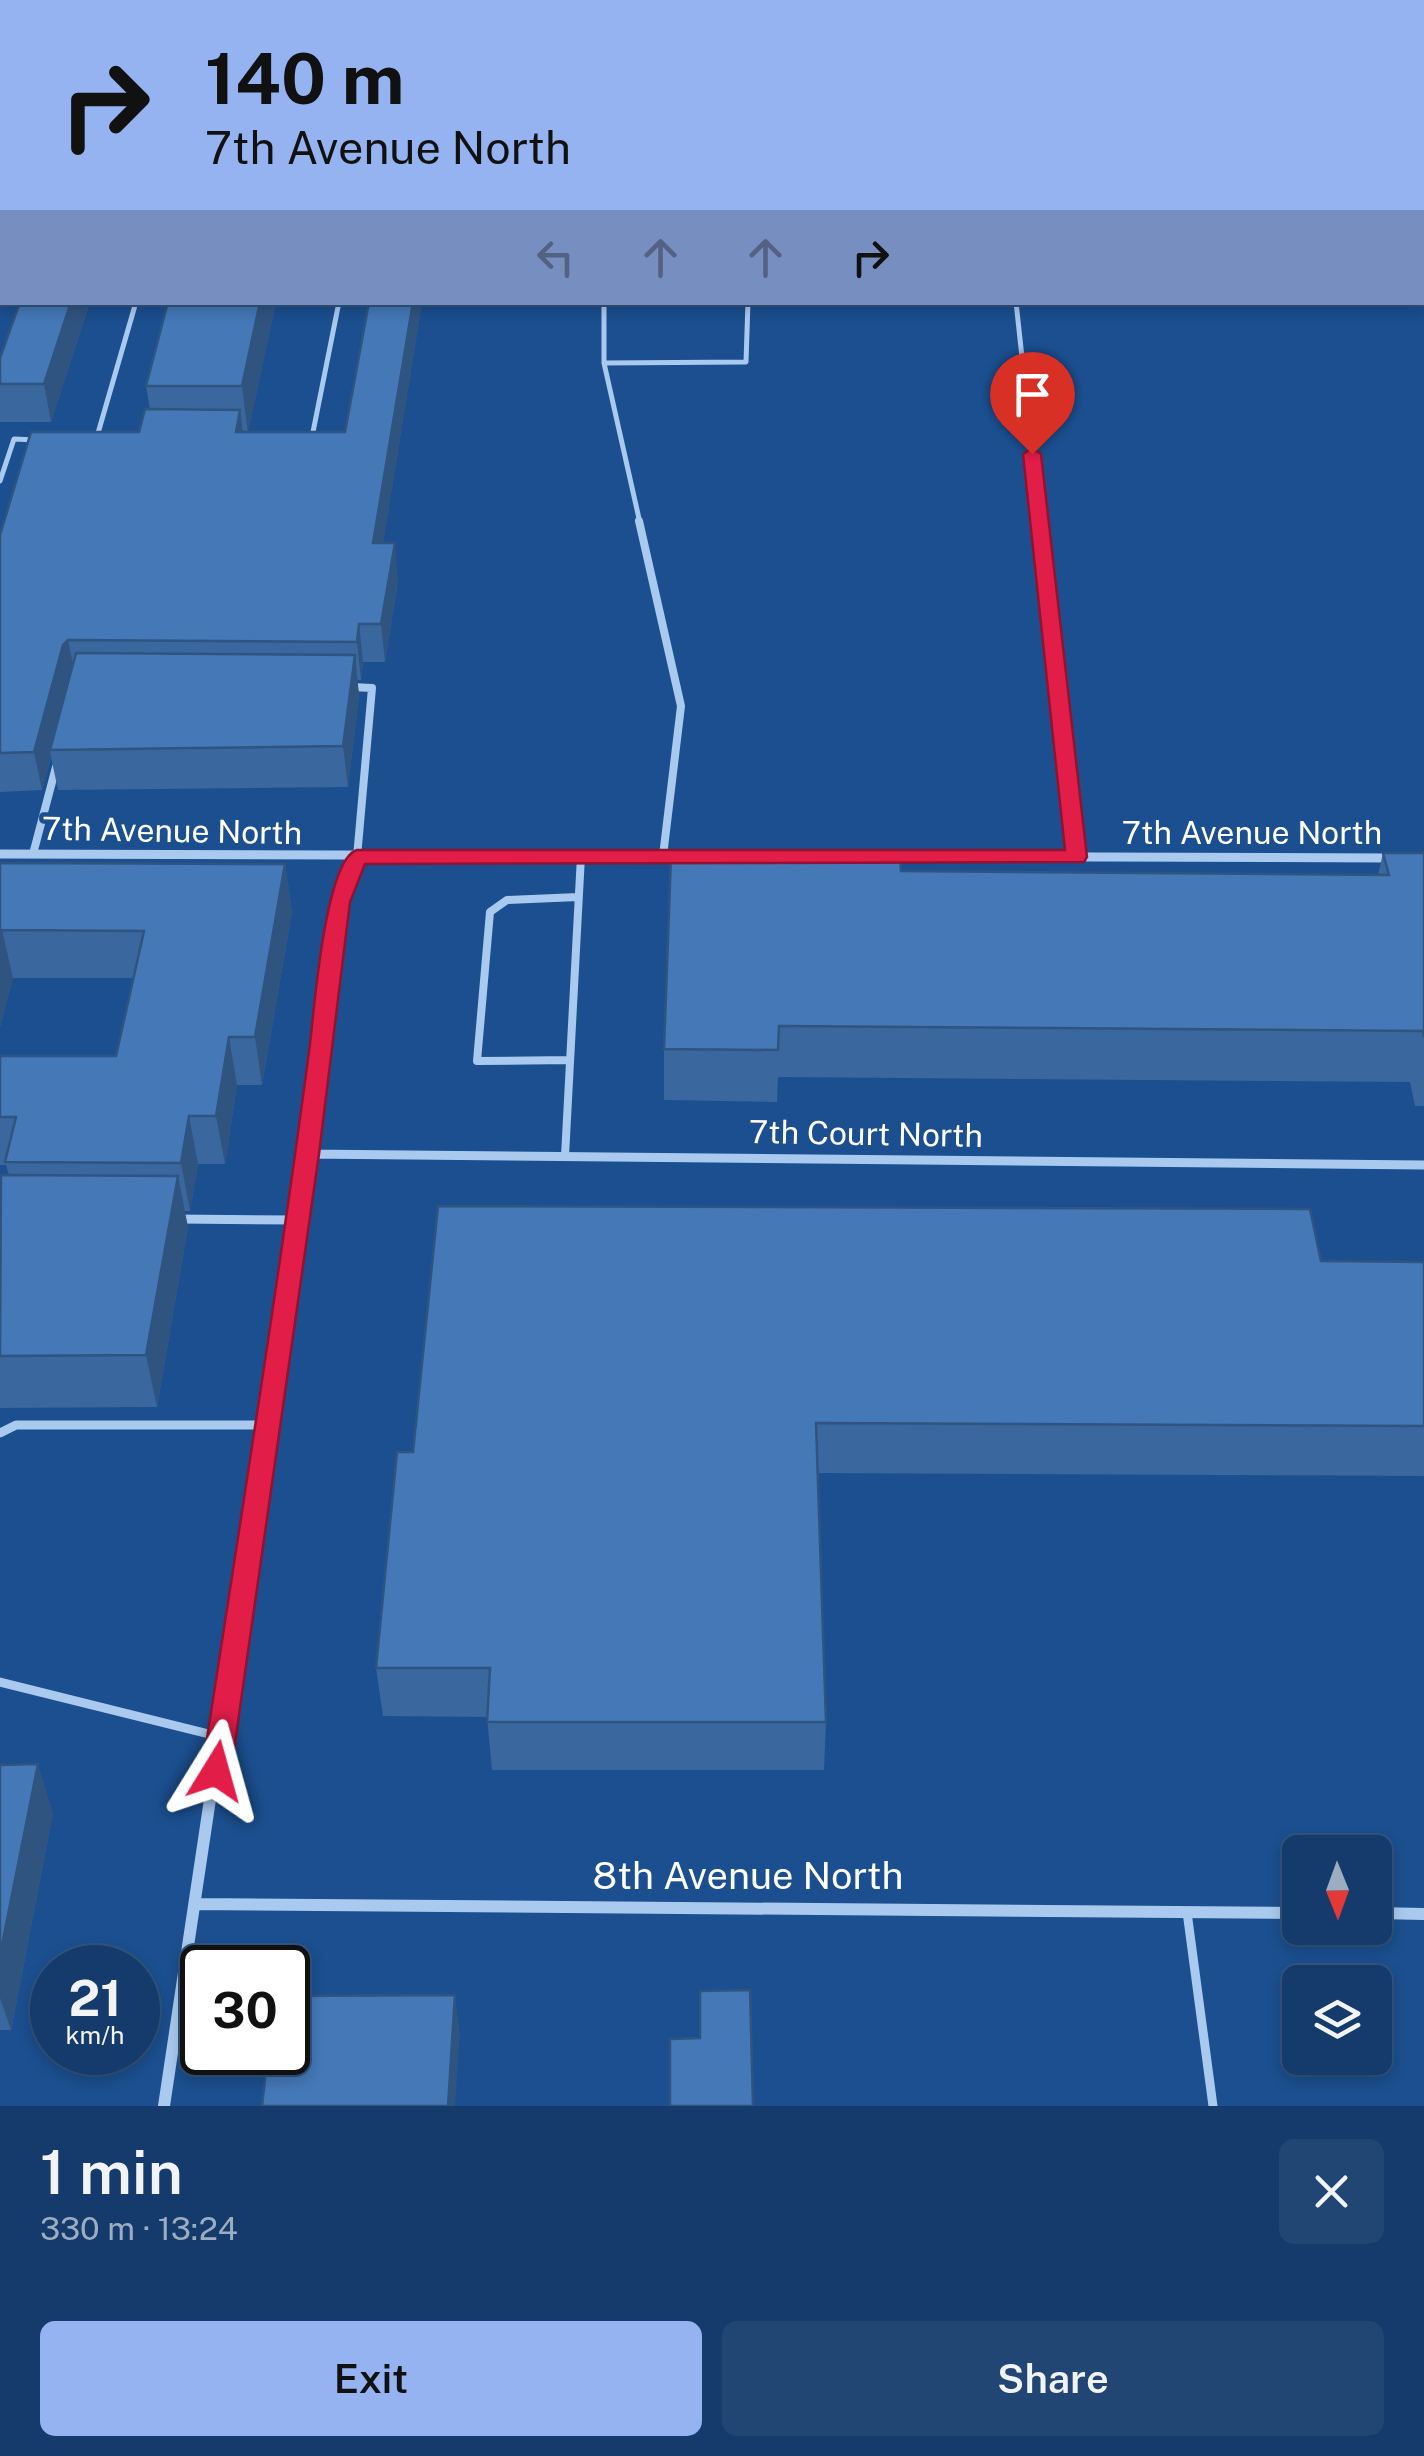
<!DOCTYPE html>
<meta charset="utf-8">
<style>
:root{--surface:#143b6b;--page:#214673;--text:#f1f3f6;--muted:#9dadc1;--line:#33557e;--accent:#95b2f1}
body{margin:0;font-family:"Public Sans",sans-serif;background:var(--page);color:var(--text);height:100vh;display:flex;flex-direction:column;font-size:38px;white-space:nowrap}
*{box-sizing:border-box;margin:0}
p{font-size:32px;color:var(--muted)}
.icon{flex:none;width:55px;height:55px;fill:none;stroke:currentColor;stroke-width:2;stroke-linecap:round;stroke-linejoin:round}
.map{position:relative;height:2106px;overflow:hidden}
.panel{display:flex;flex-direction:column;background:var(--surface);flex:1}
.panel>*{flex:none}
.hud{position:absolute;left:0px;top:0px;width:1425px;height:305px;box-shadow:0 5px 15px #0003,0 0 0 2px var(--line);background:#95b2f1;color:#111;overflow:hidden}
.needle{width:65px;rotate:179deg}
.buttons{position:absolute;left:1282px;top:1835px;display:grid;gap:20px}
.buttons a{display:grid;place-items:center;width:110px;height:110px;border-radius:15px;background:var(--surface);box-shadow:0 5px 15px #0003,0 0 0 2px var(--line);font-size:50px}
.speed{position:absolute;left:30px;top:1945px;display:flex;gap:20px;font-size:50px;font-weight:700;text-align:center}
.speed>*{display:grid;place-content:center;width:130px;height:130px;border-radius:50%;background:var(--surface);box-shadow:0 5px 15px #0003,0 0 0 2px var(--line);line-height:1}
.speed small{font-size:25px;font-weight:400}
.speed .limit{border:5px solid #111;border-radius:15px;background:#fff;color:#111}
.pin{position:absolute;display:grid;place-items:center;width:85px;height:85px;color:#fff;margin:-102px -42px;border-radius:50% 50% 50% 0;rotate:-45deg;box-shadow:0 0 10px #0007}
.pin .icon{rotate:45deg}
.me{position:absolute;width:110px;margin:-55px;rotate:8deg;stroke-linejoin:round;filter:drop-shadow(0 0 8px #0008)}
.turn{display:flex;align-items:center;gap:35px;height:210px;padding:0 40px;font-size:45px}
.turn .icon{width:130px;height:130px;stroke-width:2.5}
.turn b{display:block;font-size:70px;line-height:85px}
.lanes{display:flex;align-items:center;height:95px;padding:0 40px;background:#0003;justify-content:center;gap:50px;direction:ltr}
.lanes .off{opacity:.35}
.round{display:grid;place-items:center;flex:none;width:105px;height:105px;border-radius:15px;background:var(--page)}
.overview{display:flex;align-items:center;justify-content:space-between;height:170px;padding:0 40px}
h1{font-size:60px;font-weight:600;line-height:75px}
.primary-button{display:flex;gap:20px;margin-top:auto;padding:20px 40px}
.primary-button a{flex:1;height:115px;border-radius:15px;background:var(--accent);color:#111;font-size:40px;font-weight:600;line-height:115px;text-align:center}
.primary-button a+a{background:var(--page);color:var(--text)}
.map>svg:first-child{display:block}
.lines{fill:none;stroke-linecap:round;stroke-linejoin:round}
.service-far2{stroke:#a9c9ee;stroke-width:5}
.service-far1{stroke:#a9c9ee;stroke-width:8}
.service{stroke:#a9c9ee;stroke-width:9}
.minor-far2{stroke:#a9c9ee;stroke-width:8}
.minor-far1{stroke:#a9c9ee;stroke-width:9}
.minor{stroke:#a9c9ee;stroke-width:12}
.wall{fill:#3a679d}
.shaded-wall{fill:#305480}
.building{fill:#4478b7;stroke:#305480;stroke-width:2.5}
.route{fill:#e11d48;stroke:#92132f;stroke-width:2.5}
.labels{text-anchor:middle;stroke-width:9;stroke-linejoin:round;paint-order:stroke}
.street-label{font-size:32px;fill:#fff;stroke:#1b4f8f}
.near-street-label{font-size:38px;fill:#fff;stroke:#1b4f8f}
</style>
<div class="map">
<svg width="1424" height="2106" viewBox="0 0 1424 2106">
<rect width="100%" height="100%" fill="#1b4f8f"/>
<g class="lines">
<path class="service-far2" d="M604,302V363L640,523
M1016,302L1040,523
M604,363L746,362L748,302
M312,437L339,302
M96,440L136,302
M0,481L14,439L36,440"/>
<path class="service-far1" d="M639,521L681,706L663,856
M1040,521L1076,857
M352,687L372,688L357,857
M33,854L56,767
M570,1060L477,1061L490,912L507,900L578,897
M565,1156L581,856"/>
<path class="service" d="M176,1219L297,1220
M0,1433L16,1425H266
M0,1682L221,1737
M1187,1912L1213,2106"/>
<path class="minor-far2" d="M0,297L2,291"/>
<path class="minor-far1" d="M0,854L684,856
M751,856L1394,858
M307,1154L1424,1165
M299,1208L339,903L357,857"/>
<path class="minor" d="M196,1904L1300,1913
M1375,1913L1424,1914
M164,2106L299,1206"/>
</g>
<path class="wall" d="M90,302L51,422H0V358Z
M276,302L248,432H345L369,302H422L383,543L398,581L385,662H363L361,680H357L359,695L348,787L58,790L51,757L42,790L0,792V535L139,432L150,410L146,386Z
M1383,853H1424V1106H1415L1410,1082L778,1077L777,1102L664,1100V1049L901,871L1378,875Z
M0,863L285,864L292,912L262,1085H237L225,1164H198L190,1211H184L188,1227L157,1407L0,1408V1178L9,1175L6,1165H0V1056H116L133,978H13L0,1027Z
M1321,1261L1424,1262V1476L818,1473L826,1722L824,1770H492L487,1717L383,1716L376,1668L413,1452Z
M0,1765L53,1813L11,2030H0Z"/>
<path class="shaded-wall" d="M71,302H90L51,422L44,384Z
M260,302H276L248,434L242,386Z
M413,302H422L377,581L373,543Z
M240,410L245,447L236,432Z
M395,543L398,581L385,662L381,624Z
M359,624L363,662L361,680L357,642Z
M68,640L76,678L50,750L51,757L42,790L34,752L63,645Z
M355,655L359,695L348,787L343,746Z
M285,864L292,912L262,1085L255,1037Z
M2,930L13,978L0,1027V937Z
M229,1037L237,1085L225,1164L216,1116Z
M189,1116L198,1164L190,1211L181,1163Z
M178,1176L188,1227L157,1407L146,1355Z
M38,1764L53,1813L11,2030L0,1998V1955Z
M455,1995L460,2033L455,2106H448Z"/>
<path class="building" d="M20,302H71L44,384H0V358Z
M168,302H260L242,386H146Z
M369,302H413L373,543H395L381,624H359L357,642L68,640L63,645L34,752L0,753V535L31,432H139L145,409L240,410L236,432H345Z
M76,653L355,655L343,746L50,750Z
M1383,853H1424V1037L1423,1031L779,1026L778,1050L664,1049L671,856L900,857L901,871L1389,875Z
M0,863L285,864L255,1037H229L216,1116H189L181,1163L5,1162L16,1117H0V1056H116L144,931L2,930L0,937Z
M1,1175L178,1176L146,1355L0,1356Z
M438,1206L1310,1209L1321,1261L1424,1262V1426L816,1423L826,1722H487L490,1668H376L397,1452H413Z
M38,1764L0,1955V1765Z
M750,1990L753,2106H670V2039L700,2038V1991Z
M455,1995L448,2106H262L268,2052H288V1996Z"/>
<path class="route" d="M1032,448L1041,454L1087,857L1084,862L365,864L350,902L319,1154L231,1771L226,1780L216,1783L206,1780L202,1771C239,1529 278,1287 310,1044C314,1011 325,859 357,850H1065L1023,454Z"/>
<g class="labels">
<g class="street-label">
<text transform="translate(172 831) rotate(1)" y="11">7th Avenue North</text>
<text x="1252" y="844">7th Avenue North</text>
<text transform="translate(866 1134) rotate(1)" y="11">7th Court North</text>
</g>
<g class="near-street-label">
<text x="748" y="1889">8th Avenue North</text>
</g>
</g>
</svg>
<div class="buttons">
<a><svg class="needle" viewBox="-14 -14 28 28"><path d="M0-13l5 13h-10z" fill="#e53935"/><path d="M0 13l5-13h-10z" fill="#9dadc1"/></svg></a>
<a><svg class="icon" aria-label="layers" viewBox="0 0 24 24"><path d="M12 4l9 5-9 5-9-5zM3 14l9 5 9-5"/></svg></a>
</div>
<div class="speed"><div>21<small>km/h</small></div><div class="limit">30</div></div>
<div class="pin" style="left:1032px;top:454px;background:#d93025"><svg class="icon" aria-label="arrive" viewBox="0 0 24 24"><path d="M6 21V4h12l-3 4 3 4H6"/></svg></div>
<svg class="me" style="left:216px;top:1771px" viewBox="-20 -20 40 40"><path d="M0-17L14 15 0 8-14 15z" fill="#e11d48" stroke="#fff" stroke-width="4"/></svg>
<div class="hud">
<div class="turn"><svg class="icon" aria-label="right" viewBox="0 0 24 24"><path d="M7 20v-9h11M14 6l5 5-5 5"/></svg><div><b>140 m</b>7th Avenue North</div></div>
<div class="lanes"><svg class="icon off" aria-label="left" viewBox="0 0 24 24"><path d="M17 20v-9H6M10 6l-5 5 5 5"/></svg><svg class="icon off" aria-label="ahead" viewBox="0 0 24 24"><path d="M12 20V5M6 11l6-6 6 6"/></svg><svg class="icon off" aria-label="ahead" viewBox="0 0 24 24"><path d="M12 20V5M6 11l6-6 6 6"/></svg><svg class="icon" aria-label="right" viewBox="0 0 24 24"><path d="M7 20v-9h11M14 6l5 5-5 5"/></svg></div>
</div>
</div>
<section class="panel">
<div class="overview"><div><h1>1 min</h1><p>330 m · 13:24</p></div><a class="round"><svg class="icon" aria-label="close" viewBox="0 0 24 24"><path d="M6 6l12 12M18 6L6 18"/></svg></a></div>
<div class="primary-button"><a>Exit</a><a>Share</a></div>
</section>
